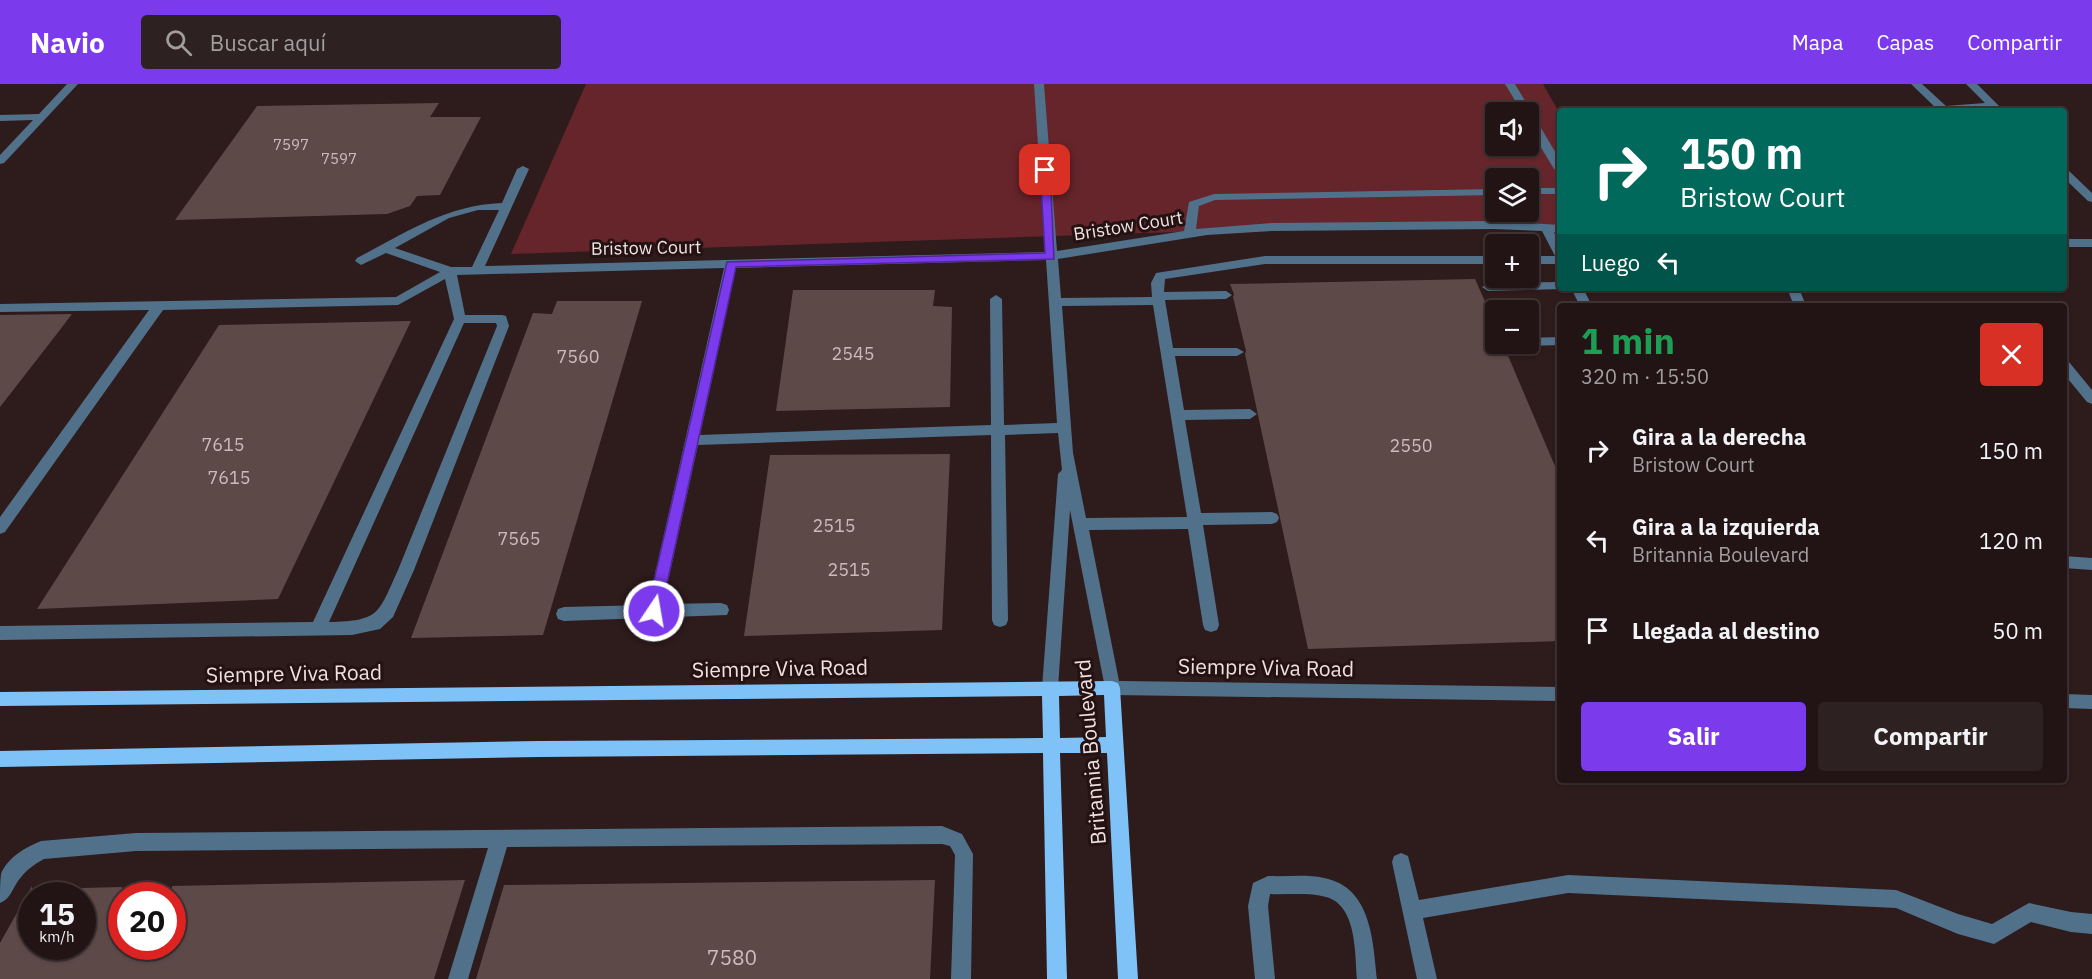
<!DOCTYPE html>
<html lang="es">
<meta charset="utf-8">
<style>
:root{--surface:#221415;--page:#2e2122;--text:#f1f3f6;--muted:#a29ea0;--line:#3f3334;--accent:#7c3aed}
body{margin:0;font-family:"IBM Plex Sans",sans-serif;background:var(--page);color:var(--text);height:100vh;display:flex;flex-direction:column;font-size:22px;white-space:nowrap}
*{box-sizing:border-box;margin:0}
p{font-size:20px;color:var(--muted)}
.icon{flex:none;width:33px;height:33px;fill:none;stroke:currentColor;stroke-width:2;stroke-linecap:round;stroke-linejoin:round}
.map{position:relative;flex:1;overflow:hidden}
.side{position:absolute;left:1557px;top:219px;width:510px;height:480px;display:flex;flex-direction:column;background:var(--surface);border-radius:6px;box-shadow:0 2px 4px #0004,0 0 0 2px var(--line)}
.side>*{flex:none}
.guide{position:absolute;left:1557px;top:24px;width:510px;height:183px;border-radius:6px;box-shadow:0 2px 4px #0004,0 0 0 2px var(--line);background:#00695c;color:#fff;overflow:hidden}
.buttons{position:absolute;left:1485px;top:18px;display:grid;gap:12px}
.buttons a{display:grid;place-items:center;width:54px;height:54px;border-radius:6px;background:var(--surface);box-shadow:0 2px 4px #0004,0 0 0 2px var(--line);font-size:30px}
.speed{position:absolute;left:18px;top:798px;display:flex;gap:12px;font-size:30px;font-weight:700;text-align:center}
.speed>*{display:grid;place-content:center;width:78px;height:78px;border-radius:50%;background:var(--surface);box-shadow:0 2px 4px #0004,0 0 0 2px var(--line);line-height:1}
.speed small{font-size:15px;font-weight:400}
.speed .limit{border:9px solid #d22;background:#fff;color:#111}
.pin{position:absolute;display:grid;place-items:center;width:51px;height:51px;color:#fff;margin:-26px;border-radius:12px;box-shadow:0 3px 9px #0006}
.me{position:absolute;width:66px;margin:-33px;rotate:12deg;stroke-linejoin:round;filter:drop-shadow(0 0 4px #0008)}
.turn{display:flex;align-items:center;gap:21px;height:126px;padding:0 24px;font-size:27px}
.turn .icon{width:78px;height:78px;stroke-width:2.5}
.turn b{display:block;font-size:42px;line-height:51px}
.then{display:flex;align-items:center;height:57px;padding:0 24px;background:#0003;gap:12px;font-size:22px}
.round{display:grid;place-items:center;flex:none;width:63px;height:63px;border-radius:6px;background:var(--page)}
.head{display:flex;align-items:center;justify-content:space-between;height:102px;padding:0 24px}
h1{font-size:36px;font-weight:700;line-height:45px;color:#1e9e55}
.primary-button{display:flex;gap:12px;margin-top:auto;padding:12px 24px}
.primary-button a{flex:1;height:69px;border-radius:6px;background:var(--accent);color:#fff;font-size:24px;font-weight:700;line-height:69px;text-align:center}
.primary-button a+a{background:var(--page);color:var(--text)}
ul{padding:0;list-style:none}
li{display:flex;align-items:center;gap:18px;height:90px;padding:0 24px}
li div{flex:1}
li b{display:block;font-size:22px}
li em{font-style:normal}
header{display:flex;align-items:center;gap:36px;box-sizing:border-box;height:84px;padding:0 30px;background:var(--accent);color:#fff}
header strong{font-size:28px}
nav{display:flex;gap:33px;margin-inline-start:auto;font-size:21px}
.search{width:420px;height:54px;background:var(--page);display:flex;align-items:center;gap:15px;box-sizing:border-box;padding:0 21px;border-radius:6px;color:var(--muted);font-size:22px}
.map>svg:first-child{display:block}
.green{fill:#66252b;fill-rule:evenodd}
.building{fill:#5e4949}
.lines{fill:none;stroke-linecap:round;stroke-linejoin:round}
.minor{fill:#51718a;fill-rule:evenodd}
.major{fill:#7ec2f7;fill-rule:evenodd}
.route{fill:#7c3aed;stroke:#51269a;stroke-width:1.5}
.labels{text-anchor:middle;stroke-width:6;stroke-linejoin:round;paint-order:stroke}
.far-number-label{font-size:15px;fill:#cabbba}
.far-street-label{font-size:18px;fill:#eee1e0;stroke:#241213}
.number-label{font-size:18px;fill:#cabbba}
.street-label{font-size:21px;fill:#eee1e0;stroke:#241213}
.near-number-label{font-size:21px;fill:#cabbba}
</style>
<header>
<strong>Navio</strong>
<div class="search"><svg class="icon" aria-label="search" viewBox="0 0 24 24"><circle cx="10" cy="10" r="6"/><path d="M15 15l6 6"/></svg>Buscar aquí</div>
<nav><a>Mapa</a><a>Capas</a><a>Compartir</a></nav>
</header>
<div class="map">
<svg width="2092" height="895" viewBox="0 0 2092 895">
<rect width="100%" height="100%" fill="#2e1b1c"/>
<path class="green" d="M586,0H1543L1560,30V145L1494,141L1207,147L511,170ZM1496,28H1528V62H1496ZM1496,94H1528V128H1496Z"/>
<path class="building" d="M439,19L430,33H481L440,111L417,112L410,122L387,130L175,136L257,22Z
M1475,195L1496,242V260H1503L1560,394V557L1308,565L1245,270L1246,267L1233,213L1234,210L1230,200Z
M793,206H935L933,222L952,223L950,323L776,327Z
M557,217H642L543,551L411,554L533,229L552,230Z
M72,230L56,251L0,323V231Z
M411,237L278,515L37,525L219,241Z
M950,370L942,546L744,552L770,371Z
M465,796L434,895H0V859L32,802V862H82V804L122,803V862H172V802Z
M935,796L930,895H476L504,801Z"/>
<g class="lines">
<path class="minor" d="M67,0H78L4,79L0,80V71L33,36L0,37V31L39,30Z
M1034,0H1044L1057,167L1184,147L1189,118L1214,110L1496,105V111L1215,116L1199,122L1196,145L1272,139L1494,137L1560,141V149L1554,148L1560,160V180H1528V172H1555L1542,147L1494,145L1272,147L1207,151L1058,175L1061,214L1152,213L1151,199L1156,189L1265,172H1496V180H1265L1165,195L1164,208L1226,207L1232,211L1226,215L1165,216L1173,264H1237L1244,268L1237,272H1175L1184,326L1250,325L1257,330L1250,335L1185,336L1201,429L1272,428L1277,430L1279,434L1277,438L1272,440L1203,441L1219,541L1217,546L1211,548L1205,546L1203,541L1188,445L1089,446L1119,597L1560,603V617L1112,611L1106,609L1070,426L1058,604L1056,609L1050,611L1044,609L1042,604L1058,390L1062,386L1058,349L1005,351L1008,536L1006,541L1000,543L994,541L992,536L991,351L698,361L663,520L721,519L727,521L729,526L727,531L564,537L558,535L556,530L558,525L564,523L648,521L724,184L457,191L465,231H502L506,232L509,242L414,486L393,533L380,545L352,551L0,556V542L313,538L454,235L445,195L398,221L163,226L5,448L0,450V433L149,226L0,228V220L396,213L440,188L386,169L361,181L355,177L357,174C405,149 446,121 502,119L517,85L523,82L529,85L485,182L1045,168ZM478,126H499L472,183H451L395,164L449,134ZM1046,176L1057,339L1004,341L1002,215L996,211L990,215L991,341L700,351L736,184ZM1153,221L1187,433L1086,434L1073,369L1062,222ZM464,239H496L497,242L398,486C378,530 380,537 329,538Z
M1505,0H1515L1560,76V88L1554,85L1528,42V28H1522Z
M1911,0H1922L1946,22L1985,19L1966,0H1977L2002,25L2001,27H1939Z
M2064,85L2068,86L2092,109V118L2088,117L2064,94Z
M1528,104H1560V110H1528Z
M2064,155H2092V163H2064Z
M1560,198V204L1564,205L1488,207L1482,203L1488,199Z
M1571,204H1583L1592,222H1580Z
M1787,204H1799L1806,222H1794Z
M1560,253V261L1528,262L1522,260H1528V254Z
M2064,276L2069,278L2092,306V320L2087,318L2064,290Z
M2064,472L2092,474V486L2064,484Z
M2064,610L2092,611V625L2064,624Z
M942,742L962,750L973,770L971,895H951L955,771L950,762L942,760L507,763L468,895H448L488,764L136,767L44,775C33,781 25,787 18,797C12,806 10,815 0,819C0,811 0,798 1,790C7,774 26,763 41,757L136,749Z
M1401,769L1408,772L1419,816L1568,791L1896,806L1958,830L1992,840L2029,819L2071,828L2092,830V850L2071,848L2031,838L1994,860L1958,850L1896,824L1568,809L1423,834L1437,895H1417L1392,778L1394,772Z
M1268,792C1286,793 1306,790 1324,794C1371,803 1373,856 1377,895H1357C1355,870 1357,821 1326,813C1309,808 1288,811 1270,810L1268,822L1275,895H1255L1248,822L1253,799Z"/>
<path class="major" d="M1112,597L1118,599L1120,604L1138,895H1118L1107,669H1060L1067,895H1047L1043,669L539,673L0,683V667L539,657L1043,654L1042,612L0,622V608ZM1104,611L1106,653L1060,654L1059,612Z"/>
</g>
<path class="route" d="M1045,83L1050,86L1054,175L736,183L661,527L659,531H649L647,527L727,178L1045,169L1040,86Z"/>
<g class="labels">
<g class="far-number-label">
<text x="291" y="66">7597</text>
<text x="339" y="80">7597</text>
</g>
<g class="far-street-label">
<text transform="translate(1128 142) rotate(-9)" y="6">Bristow Court</text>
<text transform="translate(646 164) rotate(-1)" y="6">Bristow Court</text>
</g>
<g class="number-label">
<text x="853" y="276">2545</text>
<text x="578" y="279">7560</text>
<text x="223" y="367">7615</text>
<text x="1411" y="368">2550</text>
<text x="229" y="400">7615</text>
<text x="834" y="448">2515</text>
<text x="519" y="461">7565</text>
<text x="849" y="492">2515</text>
</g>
<g class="street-label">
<text transform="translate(1266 584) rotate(1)" y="7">Siempre Viva Road</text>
<text transform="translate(780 585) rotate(-1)" y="7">Siempre Viva Road</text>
<text transform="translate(294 590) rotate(-1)" y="7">Siempre Viva Road</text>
<text transform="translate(1091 668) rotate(-95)" y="7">Britannia Boulevard</text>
</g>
<g class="near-number-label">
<text x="732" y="881">7580</text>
</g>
</g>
</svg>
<div class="buttons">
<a><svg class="icon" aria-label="sound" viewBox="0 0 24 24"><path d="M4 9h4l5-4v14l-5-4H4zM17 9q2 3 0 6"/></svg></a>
<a><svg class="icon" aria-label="layers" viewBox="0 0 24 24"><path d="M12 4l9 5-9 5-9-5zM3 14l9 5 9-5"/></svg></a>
<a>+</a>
<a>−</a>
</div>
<div class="speed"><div>15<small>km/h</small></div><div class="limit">20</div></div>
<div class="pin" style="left:1045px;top:86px;background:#d93025"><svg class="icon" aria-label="arrive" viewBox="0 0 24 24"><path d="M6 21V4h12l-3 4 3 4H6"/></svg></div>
<svg class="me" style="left:654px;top:527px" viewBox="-20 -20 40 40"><circle r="17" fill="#7c3aed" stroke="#fff" stroke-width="3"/><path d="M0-11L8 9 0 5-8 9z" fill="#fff"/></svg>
<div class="guide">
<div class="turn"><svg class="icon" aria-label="right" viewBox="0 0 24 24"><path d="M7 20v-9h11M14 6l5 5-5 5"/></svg><div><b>150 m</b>Bristow Court</div></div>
<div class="then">Luego<svg class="icon" aria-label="left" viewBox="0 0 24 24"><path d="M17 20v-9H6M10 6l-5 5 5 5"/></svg></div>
</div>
<section class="side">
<div class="head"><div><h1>1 min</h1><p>320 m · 15:50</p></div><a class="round" style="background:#d93025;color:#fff"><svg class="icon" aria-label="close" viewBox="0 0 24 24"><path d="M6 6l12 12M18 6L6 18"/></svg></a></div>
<ul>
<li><svg class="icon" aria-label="right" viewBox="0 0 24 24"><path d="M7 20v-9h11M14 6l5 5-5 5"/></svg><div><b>Gira a la derecha</b><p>Bristow Court</p></div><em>150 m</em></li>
<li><svg class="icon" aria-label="left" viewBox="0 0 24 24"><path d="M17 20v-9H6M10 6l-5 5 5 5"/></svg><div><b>Gira a la izquierda</b><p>Britannia Boulevard</p></div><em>120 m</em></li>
<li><svg class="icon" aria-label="arrive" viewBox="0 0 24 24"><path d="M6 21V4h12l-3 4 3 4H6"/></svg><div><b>Llegada al destino</b></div><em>50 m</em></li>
</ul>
<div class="primary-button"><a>Salir</a><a>Compartir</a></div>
</section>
</div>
